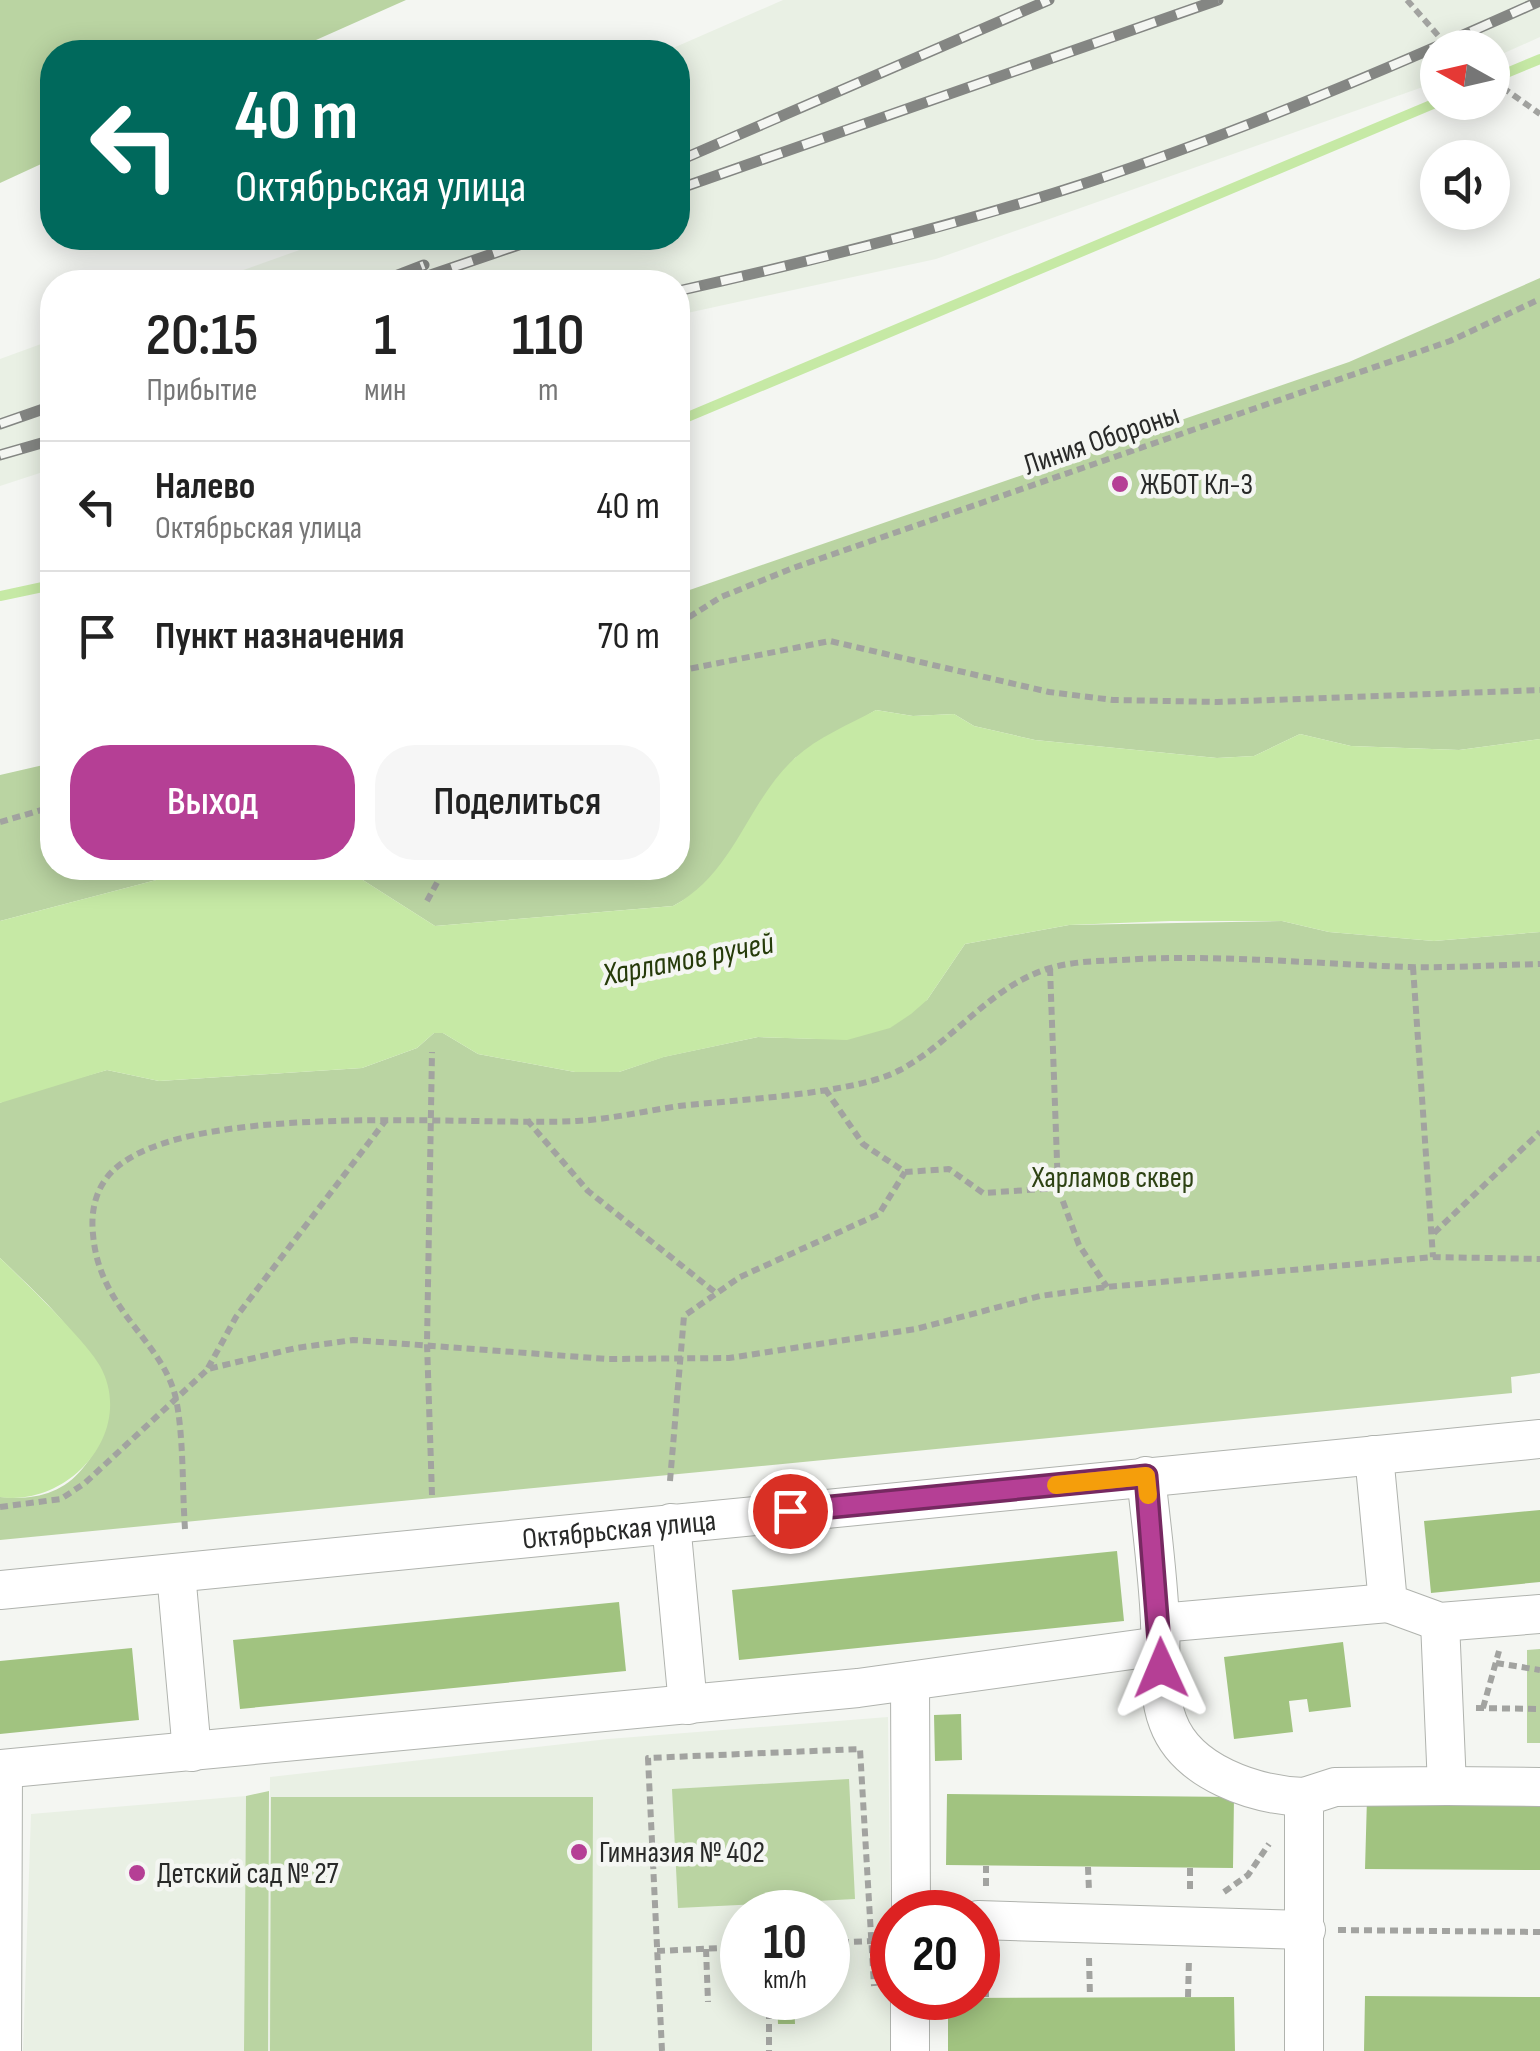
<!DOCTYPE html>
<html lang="ru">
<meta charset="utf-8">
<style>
:root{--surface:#fff;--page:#f6f6f6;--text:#222;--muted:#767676;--line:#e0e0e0;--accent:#b53f95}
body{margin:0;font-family:"Sofia Sans Condensed",sans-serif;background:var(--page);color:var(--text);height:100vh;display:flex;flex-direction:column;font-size:38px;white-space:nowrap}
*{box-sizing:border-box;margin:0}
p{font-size:32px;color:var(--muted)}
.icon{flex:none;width:55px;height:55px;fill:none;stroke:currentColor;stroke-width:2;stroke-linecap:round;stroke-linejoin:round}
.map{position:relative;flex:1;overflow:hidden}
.drawer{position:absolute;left:40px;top:270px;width:650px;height:610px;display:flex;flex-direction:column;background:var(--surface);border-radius:40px;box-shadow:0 5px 25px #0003}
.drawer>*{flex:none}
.guide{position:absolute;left:40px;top:40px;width:650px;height:210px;border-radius:40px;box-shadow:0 5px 25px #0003;background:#00695c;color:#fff;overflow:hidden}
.needle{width:65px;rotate:278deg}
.fabs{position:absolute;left:1420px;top:30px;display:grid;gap:20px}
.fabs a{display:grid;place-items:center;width:90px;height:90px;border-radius:50%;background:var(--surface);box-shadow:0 5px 25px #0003;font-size:50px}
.speed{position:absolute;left:720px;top:1890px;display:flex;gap:20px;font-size:50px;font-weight:700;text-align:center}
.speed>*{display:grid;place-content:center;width:130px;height:130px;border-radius:50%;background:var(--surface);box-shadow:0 5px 25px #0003;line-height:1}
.speed small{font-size:25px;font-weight:400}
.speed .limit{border:15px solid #d22;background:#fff;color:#111}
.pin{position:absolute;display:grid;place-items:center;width:85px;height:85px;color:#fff;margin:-42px;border:5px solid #fff;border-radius:50%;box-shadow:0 2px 10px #0007}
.me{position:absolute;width:110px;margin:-55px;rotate:359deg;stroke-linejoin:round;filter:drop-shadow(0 0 8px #0008)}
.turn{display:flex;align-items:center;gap:35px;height:210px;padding:0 30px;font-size:45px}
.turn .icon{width:130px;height:130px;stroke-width:2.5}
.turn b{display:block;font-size:70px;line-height:85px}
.eta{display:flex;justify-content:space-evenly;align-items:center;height:170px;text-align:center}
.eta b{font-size:60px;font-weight:600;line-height:70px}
.action{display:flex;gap:20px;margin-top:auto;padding:20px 30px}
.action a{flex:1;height:115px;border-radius:40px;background:var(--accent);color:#fff;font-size:40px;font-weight:600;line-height:115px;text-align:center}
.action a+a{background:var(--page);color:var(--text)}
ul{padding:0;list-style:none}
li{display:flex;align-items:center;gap:30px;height:130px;padding:0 30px;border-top:2px solid var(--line)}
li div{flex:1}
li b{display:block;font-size:38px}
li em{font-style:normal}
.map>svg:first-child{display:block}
.built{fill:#e9f0e4;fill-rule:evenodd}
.green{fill:#bad4a2}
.water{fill:#c6e9a5}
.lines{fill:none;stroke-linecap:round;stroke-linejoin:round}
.stream{stroke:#c6e9a5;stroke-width:10}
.building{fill:#a1c380}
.minor-casing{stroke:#b0b3ae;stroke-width:40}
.path{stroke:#a2a3a0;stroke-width:6;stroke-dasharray:8 5;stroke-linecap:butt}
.minor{stroke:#fff;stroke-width:38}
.rail-casing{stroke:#848683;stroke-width:11}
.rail{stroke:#f4f6f2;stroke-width:8;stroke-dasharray:22;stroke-linecap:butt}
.route-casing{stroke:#762961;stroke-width:25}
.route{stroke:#b53f95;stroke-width:18}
.slow{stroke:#f59e0b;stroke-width:18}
.poi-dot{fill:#b53f95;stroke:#f4f6f2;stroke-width:4}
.labels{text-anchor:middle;stroke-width:9;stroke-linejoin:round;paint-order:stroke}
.street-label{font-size:30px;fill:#292a29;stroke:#f4f6f2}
.poi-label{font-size:30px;fill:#292a29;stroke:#f4f6f2;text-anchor:start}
.park-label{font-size:30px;fill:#2e4314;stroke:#f4f6f2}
.water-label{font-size:32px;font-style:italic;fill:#263b0a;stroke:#f4f6f2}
</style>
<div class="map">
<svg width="1540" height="2051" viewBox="0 0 1540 2051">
<rect width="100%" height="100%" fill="#f4f6f2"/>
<path class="built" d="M783,0H1540V37L1493,58L1492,48H1438L1437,82L936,259L678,315V282H210L333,238H678V52H664Z
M52,340V469L0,486V359Z
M888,1717L892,2051H268L270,1777L608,1739ZM742,1912H828V1998H742Z
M246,1796L244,2051H23L31,1814Z"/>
<path class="green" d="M0,0H406L289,52H52V159L0,183Z
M1540,278V739L1459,750L1351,746L1300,734L1254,756L1217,758L1035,740L974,726L954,714L913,716L876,710L795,758L722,866L698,892L673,906L435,926L344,868H678V594L1349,362Z
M52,763V868H202L0,921V775Z
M1282,921L1329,932L1434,941L1540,932V1373L1511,1377L1512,1393L0,1540V1497C33,1500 61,1495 83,1468C148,1389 55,1311 0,1258V1103L11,1097L107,1070L159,1081L362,1068L417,1048L434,1033H443L478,1054L575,1072H619L663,1057L758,1037L821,1039L927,1000L965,944L1069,925Z
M1540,1649V1743H1527V1650Z
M849,1779L855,1899L678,1908L672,1789Z
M269,1791L268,2051H244L246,1796Z
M271,1797H593L592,2051H270Z"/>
<path class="water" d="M876,710L913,716L954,714L974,726L1035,740L1217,758L1254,756L1300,734L1351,746L1459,750L1540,739V932L1434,941L1329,932L1282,921H1170L1069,925L965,944L927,1000L911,1014L890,1028L847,1040L758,1037L664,1057L619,1072H575L478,1054L443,1033H434L417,1048L362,1068L159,1081L107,1070L0,1103V921L202,868H344L435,926L673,906C735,873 746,803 795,758C818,737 850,724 876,710Z
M0,1258C24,1281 86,1341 100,1366C136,1431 70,1507 0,1497Z"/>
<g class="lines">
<path class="stream" d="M1492,79L1540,59
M678,421L1438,102
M0,596L52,585"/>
</g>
<path class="building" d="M1111 484a9 9 0 1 1 18 0a9 9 0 1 1-18 0Z
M1540,1510V1582L1431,1593L1424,1521Z
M1117,1551L1124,1621L739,1660L732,1590Z
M619,1602L626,1671L240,1709L233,1640Z
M1343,1642L1351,1707L1309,1712L1307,1699L1289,1701L1293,1732L1234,1739L1224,1657Z
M132,1648L139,1720L0,1734V1661Z
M961,1714L962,1760L935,1761L934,1715Z
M947,1794L1234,1797L1233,1868L946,1865Z
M1367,1798L1540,1799V1870L1365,1869Z
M1365,1996L1540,1997V2051H1364Z
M1234,1997L1235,2051H948V1998Z
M777,1998H794L795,2024H778Z"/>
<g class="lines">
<defs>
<g id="minor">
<path d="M1374,1455L1388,1603L1440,1622L1540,1614"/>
<path d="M1146,1476C1151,1524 1158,1573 1160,1622C1162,1655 1156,1691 1168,1722C1187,1773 1255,1795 1304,1797"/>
<path d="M671,1523L688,1705"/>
<path d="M176,1573L192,1752"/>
<path id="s1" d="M0,1590L1540,1439"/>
<path d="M1160,1623L1388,1603"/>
<path d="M910,1681L911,1912"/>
<path d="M0,1769L858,1688L1160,1646"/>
<path d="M1447,1786L1540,1787"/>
<path d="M978,1920L1306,1930"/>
<path d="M2,2051L3,1769"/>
<path d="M910,2051V1998"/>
<path d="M1304,2051V1797L1335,1787L1447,1786L1440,1622"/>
</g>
</defs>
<use href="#minor" class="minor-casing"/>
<path class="path" d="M1407,0L1449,48
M1492,80L1540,114
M678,624L721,597L793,568L1450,341L1540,299
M678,671L830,641L1049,692L1113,700L1217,702L1540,690
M0,822L52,807
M427,901L445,868
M1413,967L1433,1257
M1050,968L1058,1188L1079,1245L1107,1287
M825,1089L863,1144L905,1172L949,1169L983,1193L1058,1188
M527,1120L588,1191L716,1293
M1434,1233L1540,1132
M208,1368L236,1317L386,1120
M670,1481L684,1316L740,1277L879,1214L905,1172
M432,1495L427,1343L432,1052
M0,1507L61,1499L85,1483L208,1369L296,1348L353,1340L607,1359L729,1358L916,1329L1040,1296L1107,1287L1433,1257L1540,1259
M185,1529C182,1487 184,1439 176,1399C163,1340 99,1311 93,1234C91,1215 94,1196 105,1180C163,1096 479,1127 577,1121C611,1119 645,1111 679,1106C733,1100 856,1094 900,1070C955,1041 992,983 1054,967C1081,960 1110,961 1138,959C1229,955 1318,964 1409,967C1452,968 1497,965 1540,964
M1496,1663L1540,1670
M1476,1708L1540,1709
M1483,1708L1499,1651
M1088,1867L1089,1891
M1190,1868V1891
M986,1886V1866
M1224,1892L1248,1875L1269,1844
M1338,1930L1540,1932
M828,1943L872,1941
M706,1949L708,2002
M657,1951L742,1947
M986,1953V1997
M1089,1958L1090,1997
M1188,1997L1189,1958
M769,1998V2051
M662,2051L648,1758L860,1749L874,1986"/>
<use href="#minor" class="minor"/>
<defs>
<path id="rail" d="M678,161L1049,0
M678,189L1218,0
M380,282L424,265
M410,282L539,238
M678,291C816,260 954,226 1089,182C1243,131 1392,67 1540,1
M0,424L52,406
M0,455L52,440"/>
</defs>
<use href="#rail" class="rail-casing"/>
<use href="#rail" class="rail"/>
</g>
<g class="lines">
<defs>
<path id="route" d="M790,1511L1146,1476L1161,1668"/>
</defs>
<use href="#route" class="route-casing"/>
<use href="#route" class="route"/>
<path class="slow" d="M1056,1485L1146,1476L1148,1495"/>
</g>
<g class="poi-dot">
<circle cx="1120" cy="484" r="10"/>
<circle cx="579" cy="1852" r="10"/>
<circle cx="137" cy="1873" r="10"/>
</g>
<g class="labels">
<g class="street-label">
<text transform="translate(1101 439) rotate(-19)" y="10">Линия Обороны</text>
<text dy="10" stroke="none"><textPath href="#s1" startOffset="622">Октябрьская улица</textPath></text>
</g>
<g class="poi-label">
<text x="1140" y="494">ЖБОТ Кл-3</text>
<text x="599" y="1862">Гимназия № 402</text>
<text x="157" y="1883">Детский сад № 27</text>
</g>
<g class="park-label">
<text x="1113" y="1187">Харламов сквер</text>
</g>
<g class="water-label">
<text transform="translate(688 958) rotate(-11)" y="11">Харламов ручей</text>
</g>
</g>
</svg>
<div class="fabs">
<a><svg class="needle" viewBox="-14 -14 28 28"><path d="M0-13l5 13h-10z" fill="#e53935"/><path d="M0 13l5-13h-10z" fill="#767676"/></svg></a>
<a><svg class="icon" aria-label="sound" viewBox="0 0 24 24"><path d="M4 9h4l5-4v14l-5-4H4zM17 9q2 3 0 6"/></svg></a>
</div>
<div class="speed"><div>10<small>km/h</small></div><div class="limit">20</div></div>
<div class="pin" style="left:790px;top:1511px;background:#d93025"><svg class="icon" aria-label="arrive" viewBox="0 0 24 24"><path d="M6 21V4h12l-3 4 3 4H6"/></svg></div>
<svg class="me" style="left:1161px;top:1668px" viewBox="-20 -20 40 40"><path d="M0-17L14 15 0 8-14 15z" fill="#b53f95" stroke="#fff" stroke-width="4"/></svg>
<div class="guide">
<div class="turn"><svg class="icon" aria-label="left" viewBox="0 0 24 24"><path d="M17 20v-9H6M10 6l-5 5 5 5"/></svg><div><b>40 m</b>Октябрьская улица</div></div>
</div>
<section class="drawer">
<div class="eta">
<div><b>20:15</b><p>Прибытие</p></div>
<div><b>1</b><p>мин</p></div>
<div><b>110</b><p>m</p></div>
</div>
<ul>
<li><svg class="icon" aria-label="left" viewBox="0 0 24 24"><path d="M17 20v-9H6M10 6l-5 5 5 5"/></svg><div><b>Налево</b><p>Октябрьская улица</p></div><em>40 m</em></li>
<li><svg class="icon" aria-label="arrive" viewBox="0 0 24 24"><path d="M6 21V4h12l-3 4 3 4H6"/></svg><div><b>Пункт назначения</b></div><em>70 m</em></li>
</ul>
<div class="action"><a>Выход</a><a>Поделиться</a></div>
</section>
</div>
